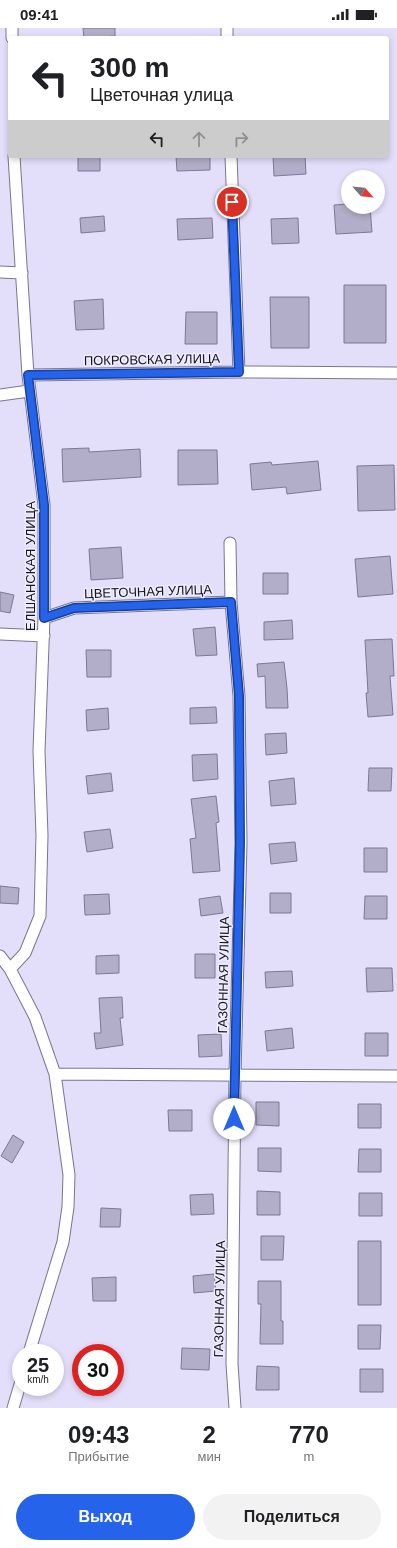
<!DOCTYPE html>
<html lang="ru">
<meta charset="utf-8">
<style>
:root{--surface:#fff;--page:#f2f2f2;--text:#202124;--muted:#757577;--accent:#2563eb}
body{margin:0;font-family:Arial,sans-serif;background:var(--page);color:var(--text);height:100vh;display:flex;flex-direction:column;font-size:15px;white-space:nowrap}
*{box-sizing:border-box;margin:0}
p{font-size:13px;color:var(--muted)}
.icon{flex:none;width:22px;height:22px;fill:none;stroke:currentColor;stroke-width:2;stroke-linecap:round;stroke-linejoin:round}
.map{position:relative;height:1380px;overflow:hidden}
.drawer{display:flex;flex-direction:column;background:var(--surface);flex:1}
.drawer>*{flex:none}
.hud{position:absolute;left:8px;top:8px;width:381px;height:122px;border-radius:4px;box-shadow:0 2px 6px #0003;background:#fff;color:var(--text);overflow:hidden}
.needle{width:26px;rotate:117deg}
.tools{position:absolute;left:341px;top:142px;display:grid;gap:8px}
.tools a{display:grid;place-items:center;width:44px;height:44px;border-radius:50%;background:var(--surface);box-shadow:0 2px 6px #0003;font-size:20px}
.speed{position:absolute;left:12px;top:1316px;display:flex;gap:8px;font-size:20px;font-weight:700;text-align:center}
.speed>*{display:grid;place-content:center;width:52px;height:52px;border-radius:50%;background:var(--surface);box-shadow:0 2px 6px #0003;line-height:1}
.speed small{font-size:10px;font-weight:400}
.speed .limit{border:6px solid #d22;background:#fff;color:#111}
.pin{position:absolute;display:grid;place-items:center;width:34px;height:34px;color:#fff;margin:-17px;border:2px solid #fff;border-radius:50%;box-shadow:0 1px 4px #0007}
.me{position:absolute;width:44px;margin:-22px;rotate:0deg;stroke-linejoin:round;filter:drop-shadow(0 0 3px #0008)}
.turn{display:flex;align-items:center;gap:14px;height:84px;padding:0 16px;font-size:18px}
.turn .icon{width:52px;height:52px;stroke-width:2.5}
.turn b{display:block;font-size:28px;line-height:34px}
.lanes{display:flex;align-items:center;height:38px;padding:0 16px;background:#0003;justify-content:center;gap:20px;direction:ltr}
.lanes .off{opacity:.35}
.eta{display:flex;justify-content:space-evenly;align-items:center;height:68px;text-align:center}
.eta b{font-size:24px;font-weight:700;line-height:28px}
.primary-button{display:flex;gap:8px;margin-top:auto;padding:8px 16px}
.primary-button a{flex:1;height:46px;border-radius:24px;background:var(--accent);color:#fff;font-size:16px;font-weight:700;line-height:46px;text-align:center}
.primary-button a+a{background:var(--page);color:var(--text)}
.status{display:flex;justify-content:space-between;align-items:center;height:28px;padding:0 20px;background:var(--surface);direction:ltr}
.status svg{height:11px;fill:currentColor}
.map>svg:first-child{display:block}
.building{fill:#b2aec9;stroke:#7d7992}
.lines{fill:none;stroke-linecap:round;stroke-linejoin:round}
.minor-casing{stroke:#7a768f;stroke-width:13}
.minor{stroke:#fff;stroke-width:11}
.route-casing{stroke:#184099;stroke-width:10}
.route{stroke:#2563eb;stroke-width:7}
.labels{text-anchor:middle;stroke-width:3;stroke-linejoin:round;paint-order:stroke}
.street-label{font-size:13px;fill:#15141d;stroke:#f0edfe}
</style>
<div class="status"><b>09:41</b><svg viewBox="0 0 49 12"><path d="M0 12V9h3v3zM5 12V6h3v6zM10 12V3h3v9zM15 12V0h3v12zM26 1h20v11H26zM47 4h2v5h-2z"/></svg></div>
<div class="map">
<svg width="397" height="1380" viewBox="0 0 397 1380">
<rect width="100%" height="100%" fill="#e3defa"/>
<path class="building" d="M83,0H115V8L84,10Z
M78,128H100V143H78Z
M176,128H210V142L177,143Z
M273,128H305L306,146L274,148Z
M348,176V179H370L372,204L336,206L334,177Z
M104,188L105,203L81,205L80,190Z
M212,190L213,210L178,212L177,191Z
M298,190L299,215L272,216L271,191Z
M344,257H386V315H344Z
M270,269H309V320H271Z
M103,271L104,301L76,302L74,273Z
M186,284H217V316H185Z
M89,420V424L140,421L141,449L63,454L62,421Z
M178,422H217L218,456L178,457Z
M318,433L321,462L287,466L286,459L252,462L250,436L271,434L272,437Z
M394,437L395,482L358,483L357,438Z
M121,519L123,550L91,552L89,521Z
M390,528L393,566L358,569L355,531Z
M263,545H288V566H263Z
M0,564L14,567L10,585L0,583Z
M292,592L293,611L264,612V594Z
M215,599L217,627L196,628L193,601Z
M392,611L394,648H390L393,687L368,689L366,665H368L365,612Z
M86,622H111V649H87Z
M284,634L287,660L288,680H266L265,648L258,649L257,636Z
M216,679L217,695L190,696V680Z
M108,680L109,701L87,703L86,682Z
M286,705L287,725L266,727L265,706Z
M217,726L218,751L193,753L192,727Z
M369,740H392L391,763H368Z
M111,745L113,763L88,766L86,748Z
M294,750L296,776L271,778L269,753Z
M216,768L219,794L216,795L220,843L193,845L190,811L196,810L191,771Z
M110,801L113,820L87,824L84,804Z
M295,814L297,833L271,836L269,816Z
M364,820H387V844H364Z
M0,858L19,860L18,876L0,875Z
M270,865H291V885H270Z
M109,866L110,886L85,887L84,867Z
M220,868L223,885L201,888L199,871Z
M365,868H387V891H364Z
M195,926H215V950H195Z
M119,927V945L96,946V928Z
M366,940H392L393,963L367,964Z
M292,943L293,958L266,960L265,944Z
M122,969L123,990H120L123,1017L96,1021L94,1005H101L99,970Z
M292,1000L294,1020L267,1023L265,1003Z
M365,1005H388V1028H365Z
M221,1006L222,1028L199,1029L198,1007Z
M256,1074H279V1098L256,1097Z
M358,1076H381V1100H358Z
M168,1082H192V1103H169Z
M13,1107L24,1114L12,1135L1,1128Z
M258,1120H281V1144L258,1143Z
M359,1121H381V1144H358Z
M257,1163L280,1164V1187H257Z
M359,1165H382V1188H359Z
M213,1166L214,1186L191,1187L190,1167Z
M101,1180L121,1181L120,1199H100Z
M261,1208H284L283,1232H261Z
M358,1213H381V1277H358Z
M214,1246L216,1263L194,1265L193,1248Z
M116,1249V1273H93L92,1250Z
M258,1253H281V1293H283V1316H260L261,1276H258Z
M358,1297H381L380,1321H358Z
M182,1320L210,1321L209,1342L181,1341Z
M257,1338L279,1339V1362H256Z
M360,1341H383V1364H360Z"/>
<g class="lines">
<defs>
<path id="minor" d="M12,0V10
M227,0V10
M231,128L239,344
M0,244L22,245
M28,347L239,344L397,345
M0,367L29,363
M230,515L231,574L239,668L241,815L235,1046L232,1336L235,1380
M44,590L74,580L231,574
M0,606L44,608
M0,928L10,941L35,989L55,1046L69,1147L68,1179L63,1214L29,1325
M10,941L25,925L40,888L42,807L39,723L44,590V477L28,347L14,128
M55,1046L397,1048
M13,1380L21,1353"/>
</defs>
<use href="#minor" class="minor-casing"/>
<use href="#minor" class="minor"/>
</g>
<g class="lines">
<defs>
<path id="route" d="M232,174L239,344L28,347L44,477V590L74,580L231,574L239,668L240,815L234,1091"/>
</defs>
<use href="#route" class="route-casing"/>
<use href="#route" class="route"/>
</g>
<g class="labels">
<g class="street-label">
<text transform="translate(152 331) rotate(-1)" y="5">ПОКРОВСКАЯ УЛИЦА</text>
<text transform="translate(30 538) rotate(-90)" y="5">ЕЛШАНСКАЯ УЛИЦА</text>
<text transform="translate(148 563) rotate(-2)" y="5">ЦВЕТОЧНАЯ УЛИЦА</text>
<text transform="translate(223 947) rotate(-89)" y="5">ГАЗОННАЯ УЛИЦА</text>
<text transform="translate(219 1271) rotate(-89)" y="5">ГАЗОННАЯ УЛИЦА</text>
</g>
</g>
</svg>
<div class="tools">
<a><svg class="needle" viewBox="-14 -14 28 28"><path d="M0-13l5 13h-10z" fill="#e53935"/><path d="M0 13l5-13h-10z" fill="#757577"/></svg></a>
</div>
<div class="speed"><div>25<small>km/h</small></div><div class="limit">30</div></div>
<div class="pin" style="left:232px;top:174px;background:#d93025"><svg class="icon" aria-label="arrive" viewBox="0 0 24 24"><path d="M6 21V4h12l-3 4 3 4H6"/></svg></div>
<svg class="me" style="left:234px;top:1091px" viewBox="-20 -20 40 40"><circle r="19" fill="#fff"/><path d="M0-13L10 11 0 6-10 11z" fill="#2563eb"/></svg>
<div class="hud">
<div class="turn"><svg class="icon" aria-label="left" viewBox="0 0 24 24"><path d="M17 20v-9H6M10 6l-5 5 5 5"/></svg><div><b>300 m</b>Цветочная улица</div></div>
<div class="lanes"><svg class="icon" aria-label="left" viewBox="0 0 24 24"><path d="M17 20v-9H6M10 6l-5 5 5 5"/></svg><svg class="icon off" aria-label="ahead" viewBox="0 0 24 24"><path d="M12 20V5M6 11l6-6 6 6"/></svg><svg class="icon off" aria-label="right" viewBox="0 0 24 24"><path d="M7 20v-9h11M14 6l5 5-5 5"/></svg></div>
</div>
</div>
<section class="drawer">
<div class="eta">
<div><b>09:43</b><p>Прибытие</p></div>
<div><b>2</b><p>мин</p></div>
<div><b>770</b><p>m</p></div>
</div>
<div class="primary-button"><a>Выход</a><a>Поделиться</a></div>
</section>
